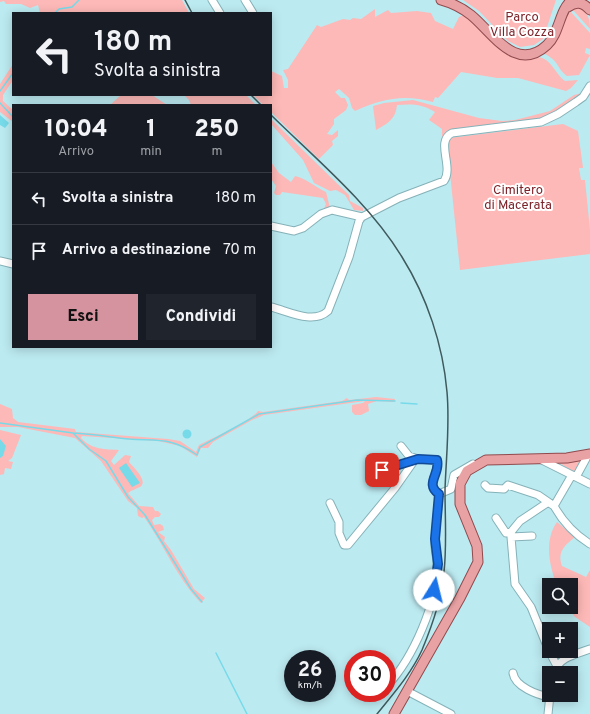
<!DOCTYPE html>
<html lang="it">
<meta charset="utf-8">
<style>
:root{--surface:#171b24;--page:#20242c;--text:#f1f3f6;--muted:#9ea1a6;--line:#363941;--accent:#d4939e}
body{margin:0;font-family:Overpass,sans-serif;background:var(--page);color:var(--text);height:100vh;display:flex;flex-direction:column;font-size:15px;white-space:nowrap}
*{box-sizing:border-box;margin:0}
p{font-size:13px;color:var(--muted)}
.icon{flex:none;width:22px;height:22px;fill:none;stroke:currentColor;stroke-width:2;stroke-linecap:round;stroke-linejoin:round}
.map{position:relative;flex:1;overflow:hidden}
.side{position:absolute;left:12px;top:104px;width:260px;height:244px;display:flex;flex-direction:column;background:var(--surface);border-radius:0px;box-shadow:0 2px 10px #0003}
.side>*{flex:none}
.top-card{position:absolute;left:12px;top:12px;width:260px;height:84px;border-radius:0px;box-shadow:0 2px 10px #0003;background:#171b24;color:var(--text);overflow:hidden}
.controls{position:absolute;left:542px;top:578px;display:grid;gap:8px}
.controls a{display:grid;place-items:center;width:36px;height:36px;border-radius:0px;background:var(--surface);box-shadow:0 2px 10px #0003;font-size:20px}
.speed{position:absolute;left:284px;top:650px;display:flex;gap:8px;font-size:20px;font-weight:700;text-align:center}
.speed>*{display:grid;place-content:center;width:52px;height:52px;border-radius:50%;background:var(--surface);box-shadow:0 2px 10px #0003;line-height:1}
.speed small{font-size:10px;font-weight:400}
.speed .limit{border:6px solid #d22;background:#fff;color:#111}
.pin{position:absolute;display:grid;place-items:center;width:34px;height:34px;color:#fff;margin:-17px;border-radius:8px;box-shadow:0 2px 6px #0006}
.me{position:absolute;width:44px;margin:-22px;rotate:9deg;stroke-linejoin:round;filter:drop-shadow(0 0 3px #0008)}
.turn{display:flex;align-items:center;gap:14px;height:84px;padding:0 16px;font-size:18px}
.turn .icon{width:52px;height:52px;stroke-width:2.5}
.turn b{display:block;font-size:28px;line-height:34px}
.eta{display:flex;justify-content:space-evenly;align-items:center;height:68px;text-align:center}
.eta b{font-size:24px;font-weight:800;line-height:28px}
.action{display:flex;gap:8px;margin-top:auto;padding:8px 16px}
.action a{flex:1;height:46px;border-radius:0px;background:var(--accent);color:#111;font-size:16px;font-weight:800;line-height:46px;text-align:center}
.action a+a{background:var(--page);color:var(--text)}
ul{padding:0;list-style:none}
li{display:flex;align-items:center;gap:12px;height:52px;padding:0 16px;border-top:1px solid var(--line)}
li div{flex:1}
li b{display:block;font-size:15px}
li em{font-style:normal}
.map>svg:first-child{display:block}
.green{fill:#fdb9b7}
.water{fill:#77dae9}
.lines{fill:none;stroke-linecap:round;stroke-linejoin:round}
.stream{stroke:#77dae9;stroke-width:1.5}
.minor-casing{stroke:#85b2b8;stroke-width:9}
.major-casing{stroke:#904a4d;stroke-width:11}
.minor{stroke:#fff;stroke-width:7}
.major{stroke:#e9a2a4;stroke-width:9}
.rail{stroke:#3f5a5d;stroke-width:1.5}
.route-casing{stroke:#114b97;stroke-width:10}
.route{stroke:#1a73e8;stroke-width:7}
.labels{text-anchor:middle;stroke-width:4;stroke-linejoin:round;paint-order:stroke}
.park-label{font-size:13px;fill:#7d2229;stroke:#fff}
</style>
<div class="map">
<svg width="590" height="714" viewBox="0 0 590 714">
<rect width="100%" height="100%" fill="#bceaf1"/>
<path class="green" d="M0,0H182L189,13H40L38,5L30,8L21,4H6L4,1L0,2Z
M463,0H556L543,39L534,45L520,47L508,41L479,11Z
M580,7C588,13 590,19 590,29L572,9Z
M375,9V17L388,10L391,13L417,11L431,13L435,21L453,29L459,17L464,15C479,26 490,43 505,53C516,60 527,55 538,57C552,59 555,74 565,81L578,80L571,88L566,91L518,78H497L461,72L438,98L435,97L433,102C403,94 382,99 355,111L352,108L349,98L339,89L335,92L341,98H345L348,105L346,110L334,119V124L327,134L332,135L338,130V136L332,141L333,145L319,159L271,112V105H263L253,95H271V71L282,76L284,88H288V80L283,70L288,69L317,25L321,27L343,19L350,20L353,18L361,19Z
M570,11L590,33V49L586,48L585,53L590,55L579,75L567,76C556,68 560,61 543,53Z
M13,64V80L3,95V101L13,110V122L0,112V84Z
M582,93L569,104L542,120L454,129L447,131L442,139V129L429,120L435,112C422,104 412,104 397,105C396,119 387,124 376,130L373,106L384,103L413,100L479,118L502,121L515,120L550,111L574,95Z
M121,95H152L167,105H110Z
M184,95H246L256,105H191L189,100Z
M271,119L349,195L350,201L363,208V211L354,210L345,195L336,190L330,191L314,183L303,160L271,124Z
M563,124L578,131L583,168H579L581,180H585L590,230V254L460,270L447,144L449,138Z
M271,162L279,173L291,182L295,176C307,179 315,187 326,192L330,208L323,211L326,204L323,198L282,192L280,195H276L274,193L276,186L271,179Z
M376,397L395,399L394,402L377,401L368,404L369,411L361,415H355L352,412V405L363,403L365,401L264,415L252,420L213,442L208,448H201L197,457L180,446L158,441L82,436L81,438C92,450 105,449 119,450L111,461L114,465L125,455L131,456L129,462C133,467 149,481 140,487C136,489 132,490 128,493L139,506L153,507L155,511H158L161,514L159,517H155L152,520L154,525L160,524L163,526L164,530L158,532L165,537L164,541L171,550L194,589L205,598L201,603C177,578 164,545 144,517L142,518L138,516L137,508L128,501L101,461L75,438L18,427H0V404L12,409L13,418L18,422L75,429L76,432L168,439L180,441L196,452L199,445C211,439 251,421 258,411L263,412L342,401L347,398L349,400Z
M0,430L21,435L12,458L8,461L13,462L11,469L5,468L4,474L0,475Z
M581,460L574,472L558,462Z
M557,522L575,537C564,546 557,552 562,566L586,577L590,570V627L575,617L567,607H571V585H557C549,566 544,540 557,522Z"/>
<path class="water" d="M0,115L9,123L5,128L0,125Z
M182.5 434a4.5 4.5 0 1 1 9 0a4.5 4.5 0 1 1-9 0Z
M0,439L6,446L3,456L0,458Z
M126,463L140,483L132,487L119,468Z"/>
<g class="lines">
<path class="stream" d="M55,13L59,9L72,7L79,0
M0,91L13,73
M0,103L13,117
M401,403L417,404
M0,423L73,433L89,449L106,461L128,497L145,515L191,589L202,602
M73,433C92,434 110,437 129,439C159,441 171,437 197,455L200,447L259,414L357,400L395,401
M216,653L247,714"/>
<defs>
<path id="minor" d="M212,0L220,13
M245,0L253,13
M271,226L294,231L303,228L321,214L332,210L362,217
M0,261L13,264
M271,307C288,311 313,325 328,311L349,257L359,221L362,217L399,198L444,181C454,167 435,141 452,133L541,122L558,114L576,102L583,97L590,86
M401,446L409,456L418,459
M540,459L590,484
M382,470L418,459L437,460C441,472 424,484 439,494L451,489L454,475L473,464
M576,477L588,455
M485,485L488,488L504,489L508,485L538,495L554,506L572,475
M330,503L339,522V533L344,545H348L395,488L414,461
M554,506C563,522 574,534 590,544
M496,518L506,533L511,532L520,521L547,503
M532,536L511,537L515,584L531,607L549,651
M549,651L557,666
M513,673C515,687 538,695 549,697
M554,673C558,657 577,654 590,649
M387,686C413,658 438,602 437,564C437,556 434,548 435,540C436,525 438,509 439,494
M407,691L451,714
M376,695L378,693
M548,714L550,695"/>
<path id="major" d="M441,0C452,3 462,8 471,15C492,32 516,74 547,45C560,33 559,10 572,0
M568,7C576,1 583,2 590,10
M394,714L460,598L478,562L477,546L460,504V484L467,471L486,460L567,458L590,454"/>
</defs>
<use href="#minor" class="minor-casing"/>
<use href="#major" class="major-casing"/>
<use href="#minor" class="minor"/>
<use href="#major" class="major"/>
<path class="rail" d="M185,0L192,13
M251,95L261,105
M271,115C317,160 369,203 402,257C427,297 443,345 447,392C450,425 446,458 445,490C445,518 447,545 444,572C442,598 432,626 422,650C411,674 393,694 377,714"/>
</g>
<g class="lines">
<defs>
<path id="route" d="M382,470L418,459L437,460C441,473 424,484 439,494L435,539L438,564L434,590"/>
</defs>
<use href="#route" class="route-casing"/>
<use href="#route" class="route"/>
</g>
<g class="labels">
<g class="park-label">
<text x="522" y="21">Parco<tspan x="522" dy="15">Villa Cozza</tspan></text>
<text x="518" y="194">Cimitero<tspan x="518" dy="15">di Macerata</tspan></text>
</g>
</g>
</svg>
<div class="controls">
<a><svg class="icon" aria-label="search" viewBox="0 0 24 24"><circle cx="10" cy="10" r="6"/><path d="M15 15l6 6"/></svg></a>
<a>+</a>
<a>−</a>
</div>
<div class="speed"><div>26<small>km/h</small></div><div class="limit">30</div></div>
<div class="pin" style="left:382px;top:470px;background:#d93025"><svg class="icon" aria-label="arrive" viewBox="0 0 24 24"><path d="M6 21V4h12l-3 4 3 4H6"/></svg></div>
<svg class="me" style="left:434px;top:590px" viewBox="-20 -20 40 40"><circle r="19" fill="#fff"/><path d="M0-13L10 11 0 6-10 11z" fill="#1a73e8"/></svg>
<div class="top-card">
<div class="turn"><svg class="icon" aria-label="left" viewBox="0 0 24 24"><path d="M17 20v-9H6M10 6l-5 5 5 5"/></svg><div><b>180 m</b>Svolta a sinistra</div></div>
</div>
<section class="side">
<div class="eta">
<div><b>10:04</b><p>Arrivo</p></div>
<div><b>1</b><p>min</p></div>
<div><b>250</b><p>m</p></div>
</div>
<ul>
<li><svg class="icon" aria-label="left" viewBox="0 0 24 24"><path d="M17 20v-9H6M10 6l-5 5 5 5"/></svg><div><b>Svolta a sinistra</b></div><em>180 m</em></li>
<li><svg class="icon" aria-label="arrive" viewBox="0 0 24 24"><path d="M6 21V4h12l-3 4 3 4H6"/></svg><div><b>Arrivo a destinazione</b></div><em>70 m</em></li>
</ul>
<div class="action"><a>Esci</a><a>Condividi</a></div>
</section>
</div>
